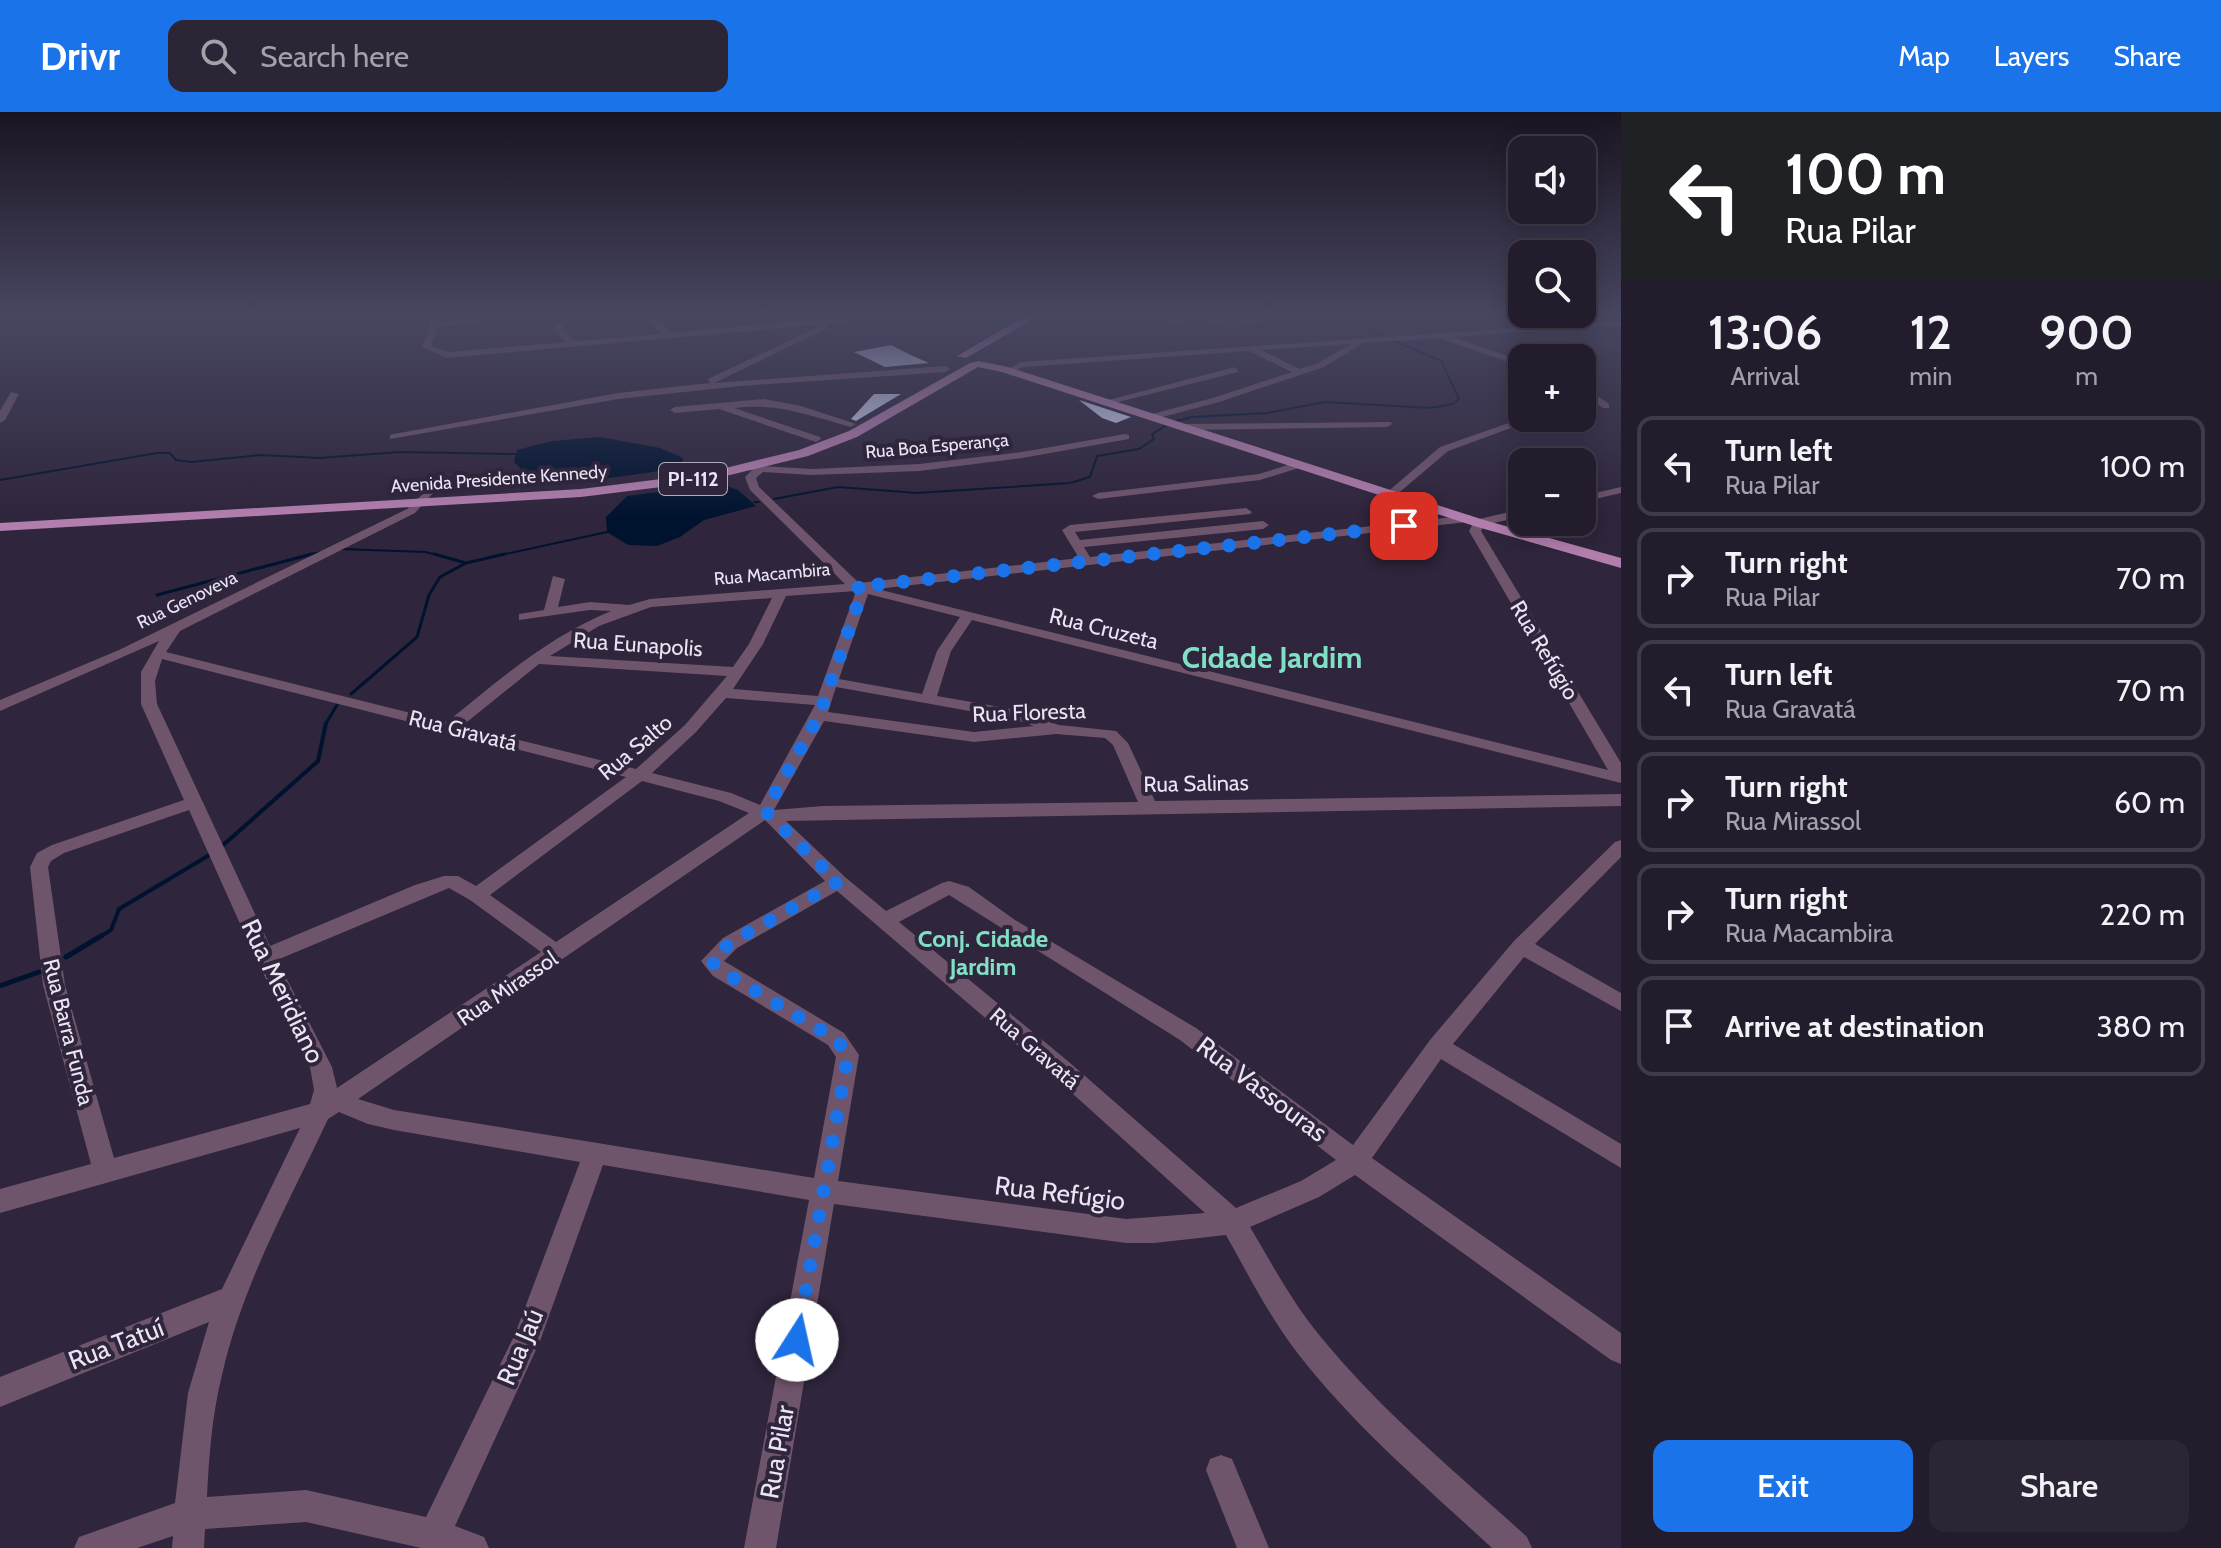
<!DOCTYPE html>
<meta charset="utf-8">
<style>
:root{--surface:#231c2d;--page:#2b2535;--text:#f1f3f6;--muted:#a3a1aa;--line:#403a49;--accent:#1a73e8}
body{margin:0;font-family:Cabin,sans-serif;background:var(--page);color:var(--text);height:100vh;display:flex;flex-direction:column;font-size:30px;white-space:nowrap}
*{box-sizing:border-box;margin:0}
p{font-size:26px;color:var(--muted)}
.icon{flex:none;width:44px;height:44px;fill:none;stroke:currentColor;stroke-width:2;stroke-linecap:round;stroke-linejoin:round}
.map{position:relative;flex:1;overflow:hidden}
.panel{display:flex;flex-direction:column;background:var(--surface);width:600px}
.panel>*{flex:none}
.top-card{background:#202124;color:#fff;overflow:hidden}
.tools{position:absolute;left:1508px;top:24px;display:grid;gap:16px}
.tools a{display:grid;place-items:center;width:88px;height:88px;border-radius:16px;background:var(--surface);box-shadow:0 4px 20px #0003,0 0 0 2px var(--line);font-size:40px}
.pin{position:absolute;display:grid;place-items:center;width:68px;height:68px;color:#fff;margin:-34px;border-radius:16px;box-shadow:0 4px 12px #0006}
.me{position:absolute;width:88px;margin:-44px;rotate:10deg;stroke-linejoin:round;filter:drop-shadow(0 0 6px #0008)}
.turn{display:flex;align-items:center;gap:28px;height:168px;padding:0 32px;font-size:36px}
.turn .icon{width:104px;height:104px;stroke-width:2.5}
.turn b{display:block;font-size:56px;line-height:68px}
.eta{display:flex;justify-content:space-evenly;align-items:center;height:136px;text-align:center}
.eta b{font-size:48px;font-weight:600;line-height:56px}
.primary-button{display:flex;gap:16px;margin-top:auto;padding:16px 32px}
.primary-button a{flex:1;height:92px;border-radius:16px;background:var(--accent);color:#fff;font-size:32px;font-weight:600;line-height:92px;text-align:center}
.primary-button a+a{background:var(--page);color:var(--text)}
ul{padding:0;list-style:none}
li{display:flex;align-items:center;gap:24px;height:100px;margin:0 16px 12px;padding:0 16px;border:4px solid var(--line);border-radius:16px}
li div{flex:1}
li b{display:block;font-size:30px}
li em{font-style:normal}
header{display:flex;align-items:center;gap:48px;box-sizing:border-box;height:112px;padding:0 40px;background:var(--accent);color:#fff}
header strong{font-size:38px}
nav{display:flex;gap:44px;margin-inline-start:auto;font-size:28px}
.search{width:560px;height:72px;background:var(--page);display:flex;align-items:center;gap:20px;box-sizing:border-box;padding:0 28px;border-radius:16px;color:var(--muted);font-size:30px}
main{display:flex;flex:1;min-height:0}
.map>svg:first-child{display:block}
.green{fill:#753c53}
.water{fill:#00132e}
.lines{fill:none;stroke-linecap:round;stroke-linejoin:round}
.stream-far3{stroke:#00132e;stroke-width:2}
.stream-far2{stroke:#00132e;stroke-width:3}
.stream-far1{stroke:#00132e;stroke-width:4}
.stream{stroke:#00132e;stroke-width:5}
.building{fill:#ccd2f0}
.minor{fill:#6f556c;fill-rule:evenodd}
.major{fill:#b27eae;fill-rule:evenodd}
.route{stroke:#1a73e8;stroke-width:14;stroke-dasharray:0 25.2}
.labels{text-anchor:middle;stroke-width:8;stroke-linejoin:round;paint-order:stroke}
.far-street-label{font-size:18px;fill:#eae4f3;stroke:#2f253c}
.shield{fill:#2f253c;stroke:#b2abbc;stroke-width:2}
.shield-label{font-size:20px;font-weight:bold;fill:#eae4f3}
.street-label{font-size:22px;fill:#eae4f3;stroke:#2f253c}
.neighbourhood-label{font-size:24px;font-weight:bold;fill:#80e0c5;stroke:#2f253c}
.near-street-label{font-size:26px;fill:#eae4f3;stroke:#2f253c}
.district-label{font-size:30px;font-weight:bold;fill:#80e0c5;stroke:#2f253c}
</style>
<header>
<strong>Drivr</strong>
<div class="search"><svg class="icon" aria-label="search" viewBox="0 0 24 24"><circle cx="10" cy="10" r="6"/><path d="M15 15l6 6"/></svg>Search here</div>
<nav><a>Map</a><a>Layers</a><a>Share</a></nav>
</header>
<main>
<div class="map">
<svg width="1621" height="1436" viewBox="0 0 1621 1436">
<rect width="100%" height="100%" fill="#2f253c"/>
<path class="green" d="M1279,205L1231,216L1198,206L1175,212L1154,206Z"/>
<path class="water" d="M600,325L660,336L683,346L681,355C647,361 559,377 529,362C523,359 518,354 514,350L517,338L552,329Z
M722,372L738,378L756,394L704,408L680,425L657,434L628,433L607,420L606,405L627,384Z"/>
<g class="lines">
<path class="stream-far3" d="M1377,205L1365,211L1384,225
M1176,309L1192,305L1267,301L1325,290L1430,296L1453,292L1459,287L1441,249L1392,228
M0,368L157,341H170L176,348L191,350L261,343L319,346L400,340L515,342
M668,373L675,379
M774,387L838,375L917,381L1070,371L1090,365L1097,344L1139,337L1154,327L1152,322L1167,313
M754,390H759
M342,437L425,440L441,444
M304,444L321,440
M496,444L607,420"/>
<path class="stream-far2" d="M434,442L466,451
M157,483L312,442
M351,582L417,525L429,483L440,465L466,451L505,442
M325,613L337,593"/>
<path class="stream-far1" d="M221,735L318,649L326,611
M98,826L111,818L119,797L211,742"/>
<path class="stream" d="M66,845L101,824
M0,874L39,860"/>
</g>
<path class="building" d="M891,233L913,244L929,251L885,255L854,240Z
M874,282H901L856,309L851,307Z
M1079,288L1131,305L1116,311L1102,306Z"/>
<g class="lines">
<path class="minor" d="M144,205L139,208L135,206L136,205Z
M433,205H441L439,210L482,206L486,208L437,215L431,234L448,240L567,230L553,217L561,210L565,212L561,217L576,229L661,222L650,205H658L669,221L844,205H878L825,212L828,216L714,271L946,254L950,257L946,260L740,274L618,287L390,327V323L394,322L618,281L710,271L708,267L824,212L447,246L422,235Z
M1621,209V213L1453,225L1522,249V255L1440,226L1363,231L1324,255L1219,290L1151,308L1148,307V303L1213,286L1292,260L1249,239L1023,255L1009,262L1005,259L1021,250ZM1351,232L1318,251L1300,257L1261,238Z
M1235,255L1238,260L1106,293L1101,290Z
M1522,264V285L1510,279Z
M1582,273L1609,292V296H1603L1582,280Z
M11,280L19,282L5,308L0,311V299Z
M764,287L801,294L856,312L851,315C807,303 780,291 734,296L820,325L821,327L816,330L719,297L675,301L670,298L675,295Z
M1523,306H1538L1448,339L1395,384L1385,382L1440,335Z
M1391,310L1392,312L1387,315L1182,318L1177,315L1182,312Z
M1125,322L1129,323V327L1022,346L919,359L812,363L763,360L756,366L759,375L859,471L1079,446L1062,418L1070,413L1246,396L1252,400L1250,402L1075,420L1080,428L1263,409L1269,413L1263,417L1084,435L1090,445L1471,403V409L1467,410L877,477L1608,658L1469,419L1475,408L1522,397V405L1484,413L1481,419L1621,651V671L972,508L951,539L937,584L1017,598L1059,613L1116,619L1128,631L1155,689L1621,682V694L786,709L845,765L886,799L942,771L949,769L969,775L1015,808L1196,916L1353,1033L1430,928L1514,829L1615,730L1621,728V745L1535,832L1621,881V899L1524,845L1453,932L1621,1032V1056L1441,947L1372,1046L1621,1221V1252L1611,1248L1355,1063L1319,1085L1250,1115C1272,1152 1292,1190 1320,1224C1381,1299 1456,1360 1527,1425L1532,1436H1492C1425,1374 1355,1315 1299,1243C1270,1206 1249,1164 1226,1123L1154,1131H1126L834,1092L776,1436H744L809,1088L603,1053L540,1229L455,1414L484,1425L489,1436H421L306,1410L205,1417L204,1436H172L173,1424L137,1436H74L79,1425L175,1391L188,1281L209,1210L0,1295V1265L222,1177L300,1016L0,1101V1077L91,1052L43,873L30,755L37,741L52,733L184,688L141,592V560L159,529L0,599V588L119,538L366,417L407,397L427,378L433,381L415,401L180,519L166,540L447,610C499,568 548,525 611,499L590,498L519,508V502L544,498L553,464L565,467L558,495L590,490L629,493L650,487L845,472L750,378L745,365L752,358L747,357V353L812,357L919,352L1022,340ZM856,479L818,584L733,577L763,532L786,484ZM868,482L960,505L937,539L922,582L839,567ZM772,486L749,532L733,555L550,544L599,514L651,495ZM162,547L626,665L476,774L458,764H444L415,773L270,834L157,592L155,569ZM539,552L727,564L685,613L636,657L462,614ZM836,575L1014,607L1034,614L974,620L828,600ZM726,586L815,593L760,693L731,681L652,661L696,620ZM824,609L974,630L1056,622L1105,626L1113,633L1138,690L823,694L774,698ZM642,669L719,689L749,701L556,830L490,783ZM189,698L255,845L310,955L314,978L310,992L114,1046L65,873L48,755L51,749L64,741ZM765,708L825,769L723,826L701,849L713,864L828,933L836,945L814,1066L394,998L358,987ZM449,776L470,788L541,840L337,976L332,955L277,848ZM837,779L1053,964L1205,1101L1126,1107L838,1069L859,943L844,921L724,849L737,836ZM949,783L1180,928L1336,1048L1301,1069L1236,1096L1069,950L899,810ZM339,1000L368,1012L394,1018L580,1050L515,1222L426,1405L306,1378L207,1385C209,1344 212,1303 222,1263C242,1173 289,1090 328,1007Z
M1298,350L1302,351V355L1260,368L1098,387L1092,384L1098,381L1259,362Z
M1621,375V381L1582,390V384Z
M1221,1343L1232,1347L1269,1436H1237L1206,1358L1210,1347Z"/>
<path class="major" d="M1024,205H1037L966,246L957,244Z
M979,249L1008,255L1484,408L1621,446V456L1474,414L1002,260L978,255L857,325L808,344L701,370L581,385L0,419V411L581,377L701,362L799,338L849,319L970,251Z"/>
</g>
<linearGradient id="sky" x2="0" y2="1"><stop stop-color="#1a1421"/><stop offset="0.5" stop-color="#474661"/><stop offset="1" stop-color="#474661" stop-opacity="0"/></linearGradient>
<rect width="1621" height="406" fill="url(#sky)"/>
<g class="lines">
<path class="route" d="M797,1228L848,943L836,927L720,858L711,849L730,831L838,770L765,699L819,604L863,477L856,475L1404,414"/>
</g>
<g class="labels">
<g class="far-street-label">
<text transform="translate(937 334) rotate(-5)" y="6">Rua Boa Esperança</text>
<text transform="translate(499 367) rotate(-4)" y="6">Avenida Presidente Kennedy</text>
<text transform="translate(772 462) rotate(-5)" y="6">Rua Macambira</text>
<text transform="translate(187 488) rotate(-26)" y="6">Rua Genoveva</text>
</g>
<rect class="shield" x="659" y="351" width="68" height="32" rx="6"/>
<g class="shield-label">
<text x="693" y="374">PI-112</text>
</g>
<g class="street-label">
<text transform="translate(1104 516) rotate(14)" y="8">Rua Cruzeta</text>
<text transform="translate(638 532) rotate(4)" y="8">Rua Eunapolis</text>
<text transform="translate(1545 538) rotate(59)" y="8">Rua Refúgio</text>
<text transform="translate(1029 600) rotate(-2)" y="8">Rua Floresta</text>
<text transform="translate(463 618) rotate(14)" y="8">Rua Gravatá</text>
<text transform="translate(635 635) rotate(-40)" y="8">Rua Salto</text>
<text transform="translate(1196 671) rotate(-1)" y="8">Rua Salinas</text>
<text transform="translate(507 876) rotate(-34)" y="8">Rua Mirassol</text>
<text transform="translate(69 920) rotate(76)" y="8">Rua Barra Funda</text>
<text transform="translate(1035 936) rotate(41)" y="8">Rua Gravatá</text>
</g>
<g class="neighbourhood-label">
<text x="983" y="835">Conj. Cidade<tspan x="983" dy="28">Jardim</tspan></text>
</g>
<g class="near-street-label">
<text transform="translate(283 879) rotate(64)" y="9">Rua Meridiano</text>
<text transform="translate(1262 977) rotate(37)" y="9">Rua Vassouras</text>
<text transform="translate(1060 1081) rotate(7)" y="9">Rua Refúgio</text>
<text transform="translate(116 1232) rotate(-21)" y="9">Rua Tatuí</text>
<text transform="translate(520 1235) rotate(-67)" y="9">Rua Jaú</text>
<text transform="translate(777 1340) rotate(-80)" y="9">Rua Pilar</text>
</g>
<g class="district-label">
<text x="1272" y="556">Cidade Jardim</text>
</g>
</g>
</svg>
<div class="tools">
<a><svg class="icon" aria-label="sound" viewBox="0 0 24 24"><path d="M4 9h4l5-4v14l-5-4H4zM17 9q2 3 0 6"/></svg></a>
<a><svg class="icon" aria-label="search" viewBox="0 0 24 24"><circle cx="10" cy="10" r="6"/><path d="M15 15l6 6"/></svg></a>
<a>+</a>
<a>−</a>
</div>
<div class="pin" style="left:1404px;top:414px;background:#d93025"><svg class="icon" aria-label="arrive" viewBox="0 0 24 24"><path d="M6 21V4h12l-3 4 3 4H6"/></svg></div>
<svg class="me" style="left:797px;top:1228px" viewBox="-20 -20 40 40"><circle r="19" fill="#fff"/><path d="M0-13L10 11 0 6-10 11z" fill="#1a73e8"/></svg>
</div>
<section class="panel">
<div class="top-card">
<div class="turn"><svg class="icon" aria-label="left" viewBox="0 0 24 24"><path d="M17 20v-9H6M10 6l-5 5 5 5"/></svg><div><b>100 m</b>Rua Pilar</div></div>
</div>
<div class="eta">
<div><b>13:06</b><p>Arrival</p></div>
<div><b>12</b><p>min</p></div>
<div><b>900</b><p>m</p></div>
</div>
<ul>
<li><svg class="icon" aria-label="left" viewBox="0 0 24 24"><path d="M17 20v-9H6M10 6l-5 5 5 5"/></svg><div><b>Turn left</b><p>Rua Pilar</p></div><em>100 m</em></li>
<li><svg class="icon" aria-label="right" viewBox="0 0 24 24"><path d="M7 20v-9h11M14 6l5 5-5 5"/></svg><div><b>Turn right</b><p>Rua Pilar</p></div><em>70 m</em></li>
<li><svg class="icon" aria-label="left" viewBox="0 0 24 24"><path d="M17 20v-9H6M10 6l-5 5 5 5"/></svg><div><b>Turn left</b><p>Rua Gravatá</p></div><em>70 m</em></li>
<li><svg class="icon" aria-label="right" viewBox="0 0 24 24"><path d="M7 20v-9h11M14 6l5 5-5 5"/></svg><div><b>Turn right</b><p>Rua Mirassol</p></div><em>60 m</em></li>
<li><svg class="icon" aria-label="right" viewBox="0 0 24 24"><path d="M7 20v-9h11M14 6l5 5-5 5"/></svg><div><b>Turn right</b><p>Rua Macambira</p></div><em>220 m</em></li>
<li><svg class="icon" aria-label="arrive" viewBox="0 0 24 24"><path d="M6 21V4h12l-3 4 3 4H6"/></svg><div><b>Arrive at destination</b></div><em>380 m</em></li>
</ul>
<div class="primary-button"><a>Exit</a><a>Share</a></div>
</section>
</main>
